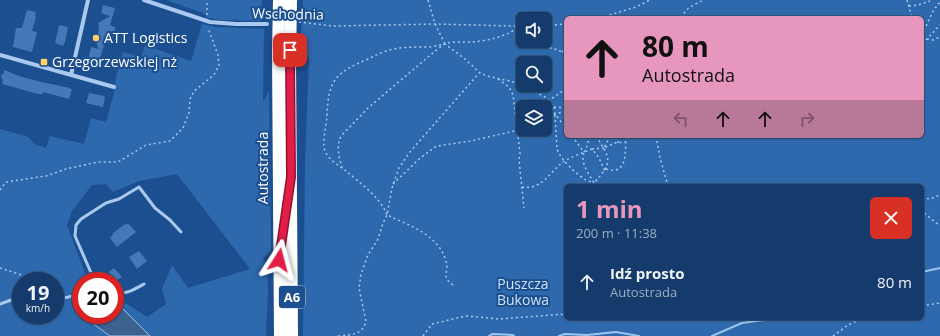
<!DOCTYPE html>
<html lang="pl">
<meta charset="utf-8">
<style>
:root{--surface:#143b6b;--page:#1d4271;--text:#f1f3f6;--muted:#9dadc1;--line:#33557e;--accent:#e797bd}
body{margin:0;font-family:"Open Sans",sans-serif;background:var(--page);color:var(--text);height:100vh;display:flex;flex-direction:column;font-size:15px;white-space:nowrap}
*{box-sizing:border-box;margin:0}
p{font-size:13px;color:var(--muted)}
.icon{flex:none;width:22px;height:22px;fill:none;stroke:currentColor;stroke-width:2;stroke-linecap:round;stroke-linejoin:round}
.map{position:relative;flex:1;overflow:hidden}
.drawer{position:absolute;left:564px;top:184px;width:360px;height:136px;display:flex;flex-direction:column;background:var(--surface);border-radius:6px;box-shadow:0 1px 3px #0004,0 0 0 1px var(--line)}
.drawer>*{flex:none}
.hud{position:absolute;left:564px;top:16px;width:360px;height:122px;border-radius:6px;box-shadow:0 1px 3px #0004,0 0 0 1px var(--line);background:#e797bd;color:#111;overflow:hidden}
.fabs{position:absolute;left:516px;top:12px;display:grid;gap:8px}
.fabs a{display:grid;place-items:center;width:36px;height:36px;border-radius:6px;background:var(--surface);box-shadow:0 1px 3px #0004,0 0 0 1px var(--line);font-size:20px}
.speed{position:absolute;left:12px;top:272px;display:flex;gap:8px;font-size:20px;font-weight:700;text-align:center}
.speed>*{display:grid;place-content:center;width:52px;height:52px;border-radius:50%;background:var(--surface);box-shadow:0 1px 3px #0004,0 0 0 1px var(--line);line-height:1}
.speed small{font-size:10px;font-weight:400}
.speed .limit{border:6px solid #d22;background:#fff;color:#111}
.pin{position:absolute;display:grid;place-items:center;width:34px;height:34px;color:#fff;margin:-17px;border-radius:8px;box-shadow:0 2px 6px #0006}
.me{position:absolute;width:44px;margin:-22px;rotate:9deg;stroke-linejoin:round;filter:drop-shadow(0 0 3px #0008)}
.turn{display:flex;align-items:center;gap:14px;height:84px;padding:0 12px;font-size:18px}
.turn .icon{width:52px;height:52px;stroke-width:2.5}
.turn b{display:block;font-size:28px;line-height:34px}
.lanes{display:flex;align-items:center;height:38px;padding:0 12px;background:#0003;justify-content:center;gap:20px;direction:ltr}
.lanes .off{opacity:.35}
.round{display:grid;place-items:center;flex:none;width:42px;height:42px;border-radius:6px;background:var(--page)}
.summary{display:flex;align-items:center;justify-content:space-between;height:68px;padding:0 12px}
h1{font-size:24px;font-weight:700;line-height:30px;color:var(--accent)}
ul{padding:0;list-style:none}
li{display:flex;align-items:center;gap:12px;height:60px;padding:0 12px}
li div{flex:1}
li b{display:block;font-size:15px}
li em{font-style:normal}
.map>svg:first-child{display:block}
.green{fill:#2e69ad;fill-rule:evenodd}
.water{fill:#3c6290;stroke:#9cc4f0}
.lines{fill:none;stroke-linecap:round;stroke-linejoin:round}
.stream{stroke:#9cc4f0;stroke-width:2}
.building{fill:#4478b7}
.path{stroke:#a9c9ee;stroke-width:1.5;stroke-dasharray:2 3;stroke-linecap:butt}
.service{stroke:#a9c9ee;stroke-width:3}
.minor{stroke:#a9c9ee;stroke-width:4}
.motorway{stroke:#fff;stroke-width:12}
.route-casing{stroke:#92132f;stroke-width:10}
.route{stroke:#e11d48;stroke-width:7}
.poi-dot{fill:#ffd166;stroke:#1b4f8f;stroke-width:1.5}
.labels{text-anchor:middle;stroke-width:4;stroke-linejoin:round;paint-order:stroke}
.shield{fill:#1b4f8f;stroke:#bbcadd;stroke-width:1}
.shield-label{font-size:13px;font-weight:bold;fill:#fff}
.street-label{font-size:14px;fill:#fff;stroke:#1b4f8f}
.poi-label{font-size:14px;fill:#fff;stroke:#1b4f8f;text-anchor:start}
.park-label{font-size:14px;fill:#cfe3fa;stroke:#1b4f8f}
</style>
<div class="map">
<svg width="940" height="336" viewBox="0 0 940 336">
<rect width="100%" height="100%" fill="#1b4f8f"/>
<path class="green" d="M166,0H262L261,21L223,20L208,18L203,13Z
M303,0H940V336H303L305,161L309,59L301,35ZM566,18H922V136H566ZM523,19H545V41H523ZM523,63H545V85H523ZM523,107H545V129H523ZM566,186H922V318H566Z
M202,24L216,27L264,29L263,102L269,91L271,252L263,258C272,279 266,313 266,336H150L115,301V296L147,317L166,304L162,289L172,265L188,288L250,269L177,174L139,181L113,192L106,184L92,185L72,211L67,225L88,281H81V303L78,306L79,314L110,336H0V129L29,137L34,144L46,148L50,136L84,144L91,118L106,122L114,93L116,77L123,52L141,57L145,45L191,61ZM21,281H55V315H21Z"/>
<path class="water" d="M115,301L150,336H110L81,315H115Z"/>
<g class="lines">
<path class="stream" d="M922,272L940,268
M489,336L492,334L513,335L514,336
M559,336L565,334L587,335L616,332L639,336
M712,336L742,323L780,318"/>
</g>
<path class="building" d="M103,5L115,8L110,25L115,27V31L111,44L105,42L97,68L87,65L91,47L99,49L94,37L98,35L99,26L98,23L110,16L101,13Z
M27,10L36,12L35,16L36,17L32,31L37,32L32,52L13,47L16,28H22Z
M59,25L68,27L65,42L63,46L55,43Z
M4,70L19,76L37,81L70,88V89H72L69,99L43,92V94H38L2,84L3,80L2,79L1,75L4,73Z
M89,93L104,96L105,98L103,107L86,103Z
M128,223L136,232L117,247L110,238L113,235L112,234L125,224L126,225Z
M139,251L147,261L137,269L129,257Z
M114,268L122,277L116,281L109,272Z"/>
<g class="lines">
<path class="path" d="M428,0L435,24L445,44
M907,0L912,18
M909,6L918,5L933,0
M207,15V0
M600,18L636,7L650,0
M682,18C684,8 695,5 703,0
M299,22L333,26L435,24L513,26L523,25
M545,24L554,25L566,24
M922,35L933,11L940,2
M922,38L933,40L940,37
M926,40L940,25
M531,41C542,50 557,45 566,56
M562,52L566,46
M498,79L509,87L513,95L520,153L519,160L524,208
M548,101L566,89
M554,107L566,108
M555,115L557,149C560,159 576,174 586,180C590,182 594,182 597,186
M545,119L555,114L566,111
M572,136L584,152L588,144L589,136
M610,136L604,148L615,143L626,142
M618,136V143
M656,136L660,158L668,186
M592,149L604,148
M584,153C580,163 589,174 594,183C613,162 611,159 596,136
M342,168C339,156 336,147 341,136L368,108L434,52C438,49 442,45 447,43C455,41 463,43 471,42C488,41 509,36 521,25L523,33
M606,169C628,176 625,152 626,136
M393,184L419,159L435,147L443,145L471,141L523,129
M522,187C543,190 549,172 563,162C568,158 585,152 592,149L599,158L605,171
M0,190L6,182L46,176L66,169L98,162H118L146,145L170,141L183,128L189,113L190,99L194,91L214,75L219,65L218,55L208,28
M922,198L930,199L940,195
M922,209L923,212L940,226
M0,268L25,276L32,281
M453,285C440,276 450,272 446,261C438,234 410,226 387,215C382,199 359,182 346,171C340,166 330,161 326,153C321,145 326,127 327,117C328,80 335,73 368,59C378,54 389,49 400,48C409,47 418,47 427,47C433,47 439,45 445,44L465,59L480,73L487,76L518,83L545,97L554,107L555,114L566,128
M922,306L940,303
M338,336C352,334 361,336 366,322L359,288L361,274L368,255L378,239L383,223L387,215L392,188L399,168L409,153L479,73
M423,336L432,324L461,317L467,316L498,319L566,314
M833,336L848,325L864,318"/>
<path class="service" d="M93,281L92,275L75,236L76,225L81,219L106,203L119,199L139,187L155,208L170,220L181,232
M115,291C125,296 135,289 144,284
M55,298C65,299 72,297 81,292
M0,304L11,300L21,298"/>
<path class="minor" d="M144,0L210,22L236,24H267
M0,55L114,87
M71,75L88,0"/>
<path class="motorway" d="M279,0L278,53L280,336
M291,0L290,62L292,336"/>
</g>
<g class="lines">
<defs>
<path id="route" d="M279,260L291,177L290,50"/>
</defs>
<use href="#route" class="route-casing"/>
<use href="#route" class="route"/>
</g>
<g class="poi-dot">
<circle cx="96" cy="38" r="4"/>
<rect x="40" y="58" width="8" height="8" rx="2"/>
</g>
<g class="labels">
<rect class="shield" x="279" y="286" width="26" height="22" rx="3"/>
<g class="shield-label">
<text x="292" y="302">A6</text>
</g>
<g class="street-label">
<text transform="translate(288 14) rotate(1)" y="5">Wschodnia</text>
<text transform="translate(263 168) rotate(-90)" y="5">Autostrada</text>
</g>
<g class="poi-label">
<text x="104" y="43">ATT Logistics</text>
<text x="52" y="67">Grzegorzewskiej nż</text>
</g>
<g class="park-label">
<text x="523" y="289">Puszcza<tspan x="523" dy="16">Bukowa</tspan></text>
</g>
</g>
</svg>
<div class="fabs">
<a><svg class="icon" aria-label="sound" viewBox="0 0 24 24"><path d="M4 9h4l5-4v14l-5-4H4zM17 9q2 3 0 6"/></svg></a>
<a><svg class="icon" aria-label="search" viewBox="0 0 24 24"><circle cx="10" cy="10" r="6"/><path d="M15 15l6 6"/></svg></a>
<a><svg class="icon" aria-label="layers" viewBox="0 0 24 24"><path d="M12 4l9 5-9 5-9-5zM3 14l9 5 9-5"/></svg></a>
</div>
<div class="speed"><div>19<small>km/h</small></div><div class="limit">20</div></div>
<div class="pin" style="left:290px;top:50px;background:#d93025"><svg class="icon" aria-label="arrive" viewBox="0 0 24 24"><path d="M6 21V4h12l-3 4 3 4H6"/></svg></div>
<svg class="me" style="left:279px;top:260px" viewBox="-20 -20 40 40"><path d="M0-17L14 15 0 8-14 15z" fill="#e11d48" stroke="#fff" stroke-width="4"/></svg>
<div class="hud">
<div class="turn"><svg class="icon" aria-label="ahead" viewBox="0 0 24 24"><path d="M12 20V5M6 11l6-6 6 6"/></svg><div><b>80 m</b>Autostrada</div></div>
<div class="lanes"><svg class="icon off" aria-label="left" viewBox="0 0 24 24"><path d="M17 20v-9H6M10 6l-5 5 5 5"/></svg><svg class="icon" aria-label="ahead" viewBox="0 0 24 24"><path d="M12 20V5M6 11l6-6 6 6"/></svg><svg class="icon" aria-label="ahead" viewBox="0 0 24 24"><path d="M12 20V5M6 11l6-6 6 6"/></svg><svg class="icon off" aria-label="right" viewBox="0 0 24 24"><path d="M7 20v-9h11M14 6l5 5-5 5"/></svg></div>
</div>
<section class="drawer">
<div class="summary"><div><h1>1 min</h1><p>200 m · 11:38</p></div><a class="round" style="background:#d93025;color:#fff"><svg class="icon" aria-label="close" viewBox="0 0 24 24"><path d="M6 6l12 12M18 6L6 18"/></svg></a></div>
<ul>
<li><svg class="icon" aria-label="ahead" viewBox="0 0 24 24"><path d="M12 20V5M6 11l6-6 6 6"/></svg><div><b>Idź prosto</b><p>Autostrada</p></div><em>80 m</em></li>
</ul>
</section>
</div>
